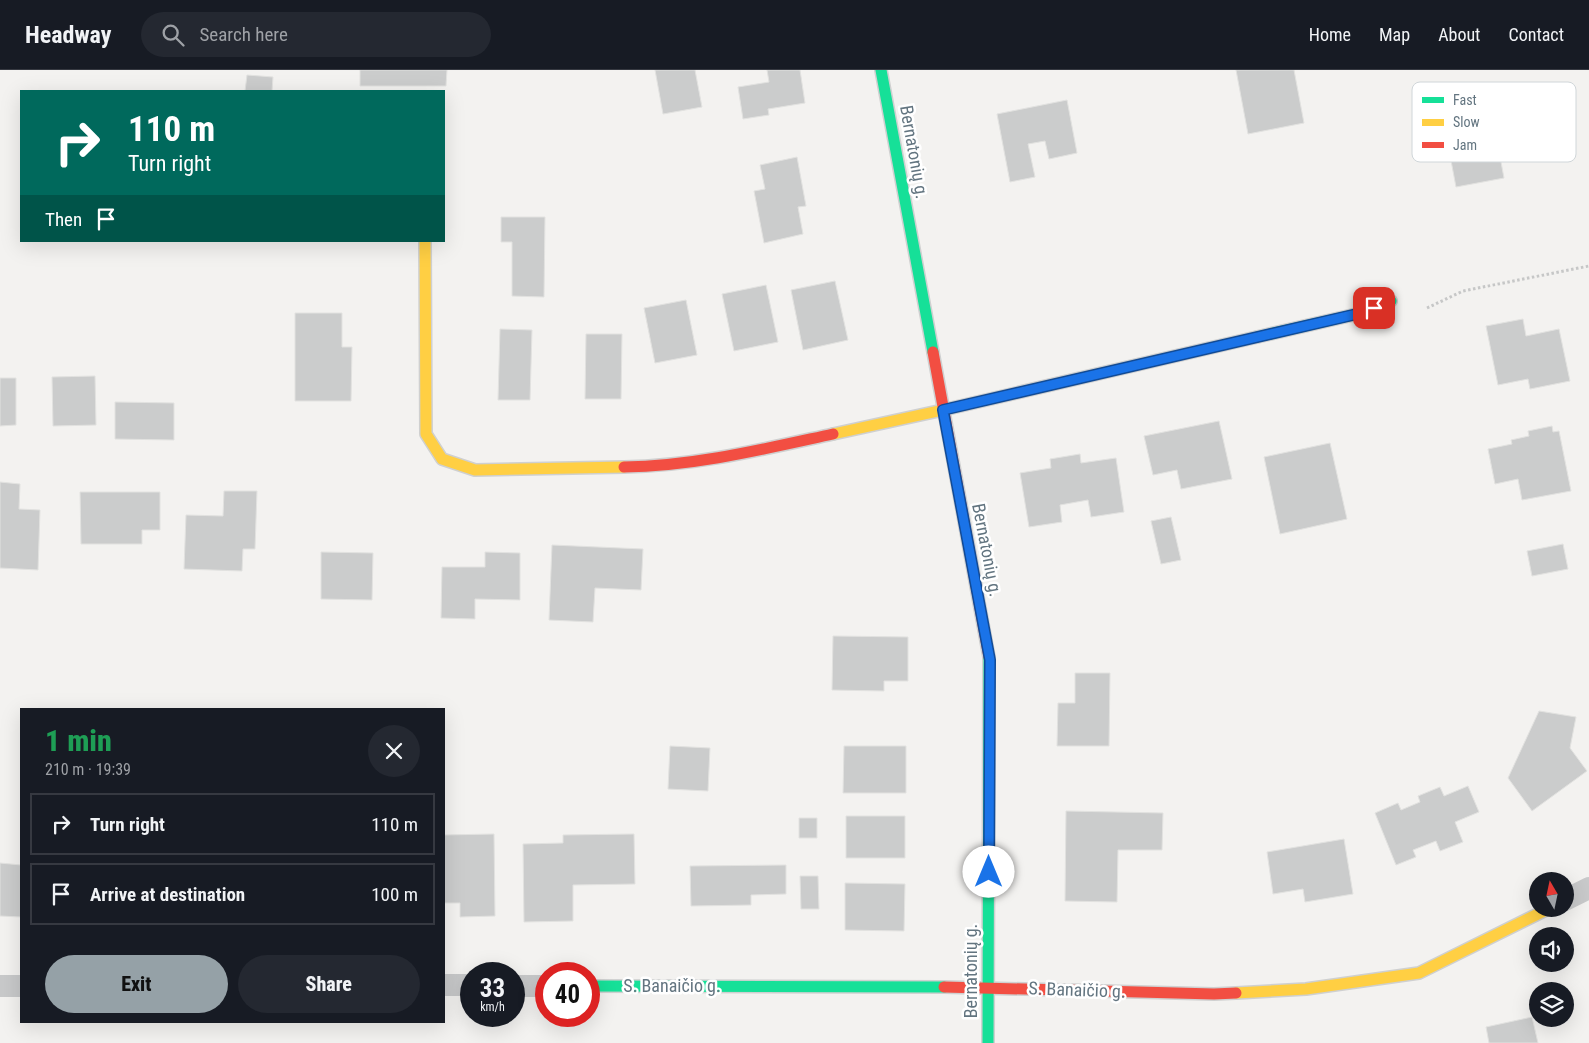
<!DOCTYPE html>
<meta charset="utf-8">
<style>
:root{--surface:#171b24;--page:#242831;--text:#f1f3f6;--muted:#9ea1a6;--line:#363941;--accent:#95a1a7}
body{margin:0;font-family:"Roboto Condensed",sans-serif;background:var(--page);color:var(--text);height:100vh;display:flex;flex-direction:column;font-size:19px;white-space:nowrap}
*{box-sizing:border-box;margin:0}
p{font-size:16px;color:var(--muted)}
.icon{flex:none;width:28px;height:28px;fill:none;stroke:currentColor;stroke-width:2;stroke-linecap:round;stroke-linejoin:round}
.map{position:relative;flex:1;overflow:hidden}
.drawer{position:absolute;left:20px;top:638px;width:425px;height:315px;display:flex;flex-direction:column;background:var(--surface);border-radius:0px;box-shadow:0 5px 20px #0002}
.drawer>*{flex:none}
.hud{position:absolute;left:20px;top:20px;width:425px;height:152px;border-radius:0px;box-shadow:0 5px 20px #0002;background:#00695c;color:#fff;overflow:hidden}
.needle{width:32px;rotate:351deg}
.fabs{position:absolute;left:1529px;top:802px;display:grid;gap:10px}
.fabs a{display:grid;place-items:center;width:45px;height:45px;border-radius:50%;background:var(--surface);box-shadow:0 5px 20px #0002;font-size:25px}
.speed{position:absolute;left:460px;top:892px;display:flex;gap:10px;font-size:25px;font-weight:700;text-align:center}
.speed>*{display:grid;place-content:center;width:65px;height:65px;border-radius:50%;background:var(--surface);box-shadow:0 5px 20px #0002;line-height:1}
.speed small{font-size:12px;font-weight:400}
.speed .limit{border:8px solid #d22;background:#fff;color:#111}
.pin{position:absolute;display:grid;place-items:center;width:42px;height:42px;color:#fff;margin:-21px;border-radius:10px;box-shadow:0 2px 8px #0006}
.me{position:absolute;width:55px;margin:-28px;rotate:0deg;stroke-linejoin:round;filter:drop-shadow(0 0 4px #0008)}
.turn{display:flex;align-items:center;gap:18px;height:105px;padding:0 25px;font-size:22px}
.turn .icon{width:65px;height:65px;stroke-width:2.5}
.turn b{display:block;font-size:35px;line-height:42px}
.then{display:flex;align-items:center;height:48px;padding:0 25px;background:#0003;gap:10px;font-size:19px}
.round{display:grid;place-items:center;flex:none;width:52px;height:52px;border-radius:26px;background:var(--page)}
.headline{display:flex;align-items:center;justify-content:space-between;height:85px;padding:0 25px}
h1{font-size:30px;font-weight:800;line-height:38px;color:#1e9e55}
.button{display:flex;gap:10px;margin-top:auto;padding:10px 25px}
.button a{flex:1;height:58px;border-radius:30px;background:var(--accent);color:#111;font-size:20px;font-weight:800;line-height:58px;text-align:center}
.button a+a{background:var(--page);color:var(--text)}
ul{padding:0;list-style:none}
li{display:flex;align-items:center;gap:15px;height:62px;margin:0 10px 8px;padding:0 15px;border:2px solid var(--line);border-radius:0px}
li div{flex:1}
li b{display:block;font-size:19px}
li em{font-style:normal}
header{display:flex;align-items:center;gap:30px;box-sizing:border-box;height:70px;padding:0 25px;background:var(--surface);border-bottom:1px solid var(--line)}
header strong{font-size:24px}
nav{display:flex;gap:28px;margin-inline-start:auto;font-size:18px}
.search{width:350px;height:45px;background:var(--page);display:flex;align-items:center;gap:12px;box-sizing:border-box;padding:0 18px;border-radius:28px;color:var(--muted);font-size:19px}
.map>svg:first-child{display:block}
.building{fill:#cbcccc;stroke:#e2e2e0}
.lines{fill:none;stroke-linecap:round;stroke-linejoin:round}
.fast-casing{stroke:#cfd0d0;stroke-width:14}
.slow-casing{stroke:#cfd0d0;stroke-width:14}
.jam-casing{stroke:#cfd0d0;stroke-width:14}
.path{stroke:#c6c7c7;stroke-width:3;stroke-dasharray:2.5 2.5;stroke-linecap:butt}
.street{stroke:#c8c9ca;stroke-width:22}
.fast{stroke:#16e098;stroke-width:11}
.slow{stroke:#ffcf43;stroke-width:11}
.jam{stroke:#f24e42;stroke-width:11}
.route-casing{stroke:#114b97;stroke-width:12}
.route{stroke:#1a73e8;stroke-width:9}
.labels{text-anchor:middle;stroke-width:5;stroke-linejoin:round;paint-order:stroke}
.street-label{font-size:18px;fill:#637580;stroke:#fff}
.key{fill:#fff;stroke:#d0d6d9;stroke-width:1}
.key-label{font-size:14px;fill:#637580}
</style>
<header>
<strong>Headway</strong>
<div class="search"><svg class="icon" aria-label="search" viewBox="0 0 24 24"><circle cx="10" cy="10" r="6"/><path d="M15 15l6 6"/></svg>Search here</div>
<nav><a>Home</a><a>Map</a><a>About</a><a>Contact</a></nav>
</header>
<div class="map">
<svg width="1589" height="973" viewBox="0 0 1589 973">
<rect width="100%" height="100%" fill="#f3f2f0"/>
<path class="building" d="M360,0H447L446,16H360Z
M655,0H695L702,37L663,44Z
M767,0H800L805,33L768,39L769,45L743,49L738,17L769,12Z
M1236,0H1294L1304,53L1248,64Z
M247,5L273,7L272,21H245Z
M1494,27L1500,58L1495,60L1504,108L1456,117L1446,64L1454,63L1449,36Z
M1067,30L1077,83L1049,89L1045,71L1028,74L1035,107L1010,112L997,44Z
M797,87L806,136L798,137L803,164L764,173L754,121L765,119L760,95Z
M501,147H545L544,227L512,226V172H501Z
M835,211L848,270L803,280L791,220Z
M766,215L778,272L734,281L722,224Z
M686,230L697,285L655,293L644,238Z
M295,243H342V277H352L351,331H295Z
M1523,249L1526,266L1559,259L1570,311L1530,319L1528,309L1498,315L1486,256Z
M500,259L532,260L530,330H498Z
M586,264H622L621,329H585Z
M95,306L96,355L53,356L52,307Z
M0,308H16V355L0,356Z
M115,332L174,333V370L115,369Z
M1219,351L1232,409L1181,419L1177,400L1153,405L1144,366Z
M1552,356L1553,362L1559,361L1571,421L1522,430L1518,409L1495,414L1488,379L1512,374L1511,370L1529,366L1528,361Z
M1330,373L1347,449L1280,464L1264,387Z
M1080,384L1081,393L1116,388L1124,442L1091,447L1088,430L1060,435L1062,452L1029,457L1020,403L1051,398L1050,389Z
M0,412L20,414L19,439L40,440L38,500L0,498Z
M224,421H257L255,479H243L242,501L184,499L186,445L223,446Z
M80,422H160V460H142V474H81Z
M1171,447L1181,490L1161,494L1151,451Z
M1563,474L1568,499L1532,506L1527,481Z
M552,475L643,479L641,520L595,518L593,552L549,550Z
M321,482L373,483L372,530L321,529Z
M485,482L520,483V530L475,529V549L441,548L442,497H485Z
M833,566L908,567V611H884V621L832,620Z
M1075,603H1110L1109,676H1057L1058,633H1075Z
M1539,641L1576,647L1570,678L1587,701L1532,741L1508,708Z
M670,676L710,678L708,721L668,719Z
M844,676H906V723H843Z
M1468,716L1479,742L1455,752L1463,772L1440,781L1436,771L1413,780L1416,787L1396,795L1375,743L1398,733L1401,740L1420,732L1418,726L1440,717L1444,726Z
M1066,741L1163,743L1162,780H1118L1117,832L1065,831Z
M846,746H905V788H846Z
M799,748H817V768H799Z
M494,764L495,846L460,847V833H444V765Z
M634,764L635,814L573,815V851L524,852L523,774L563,773V765Z
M1344,769L1353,824L1305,832L1303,819L1273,824L1267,782Z
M0,793L21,795V847L0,846Z
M786,795V824L751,825V835L691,836L690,796Z
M800,806H818L819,839H801Z
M845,813L905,814L904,861L845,860Z
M1532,947L1538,973H1489L1486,957Z"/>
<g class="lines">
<defs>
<path id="fast" d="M881,0L933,282
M1257,267L1357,244L1391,231
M589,916L944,917
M988,973L989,587"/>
<path id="slow" d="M425,171L426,364L442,389L475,400L624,397
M833,364L943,340L1257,267
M1236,923L1306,919L1419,903L1548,839"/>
<path id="jam" d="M933,282L989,587
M624,397C695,396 764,379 833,364
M944,917L1214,924L1236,923"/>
</defs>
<use href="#fast" class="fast-casing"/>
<use href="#slow" class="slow-casing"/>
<use href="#jam" class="jam-casing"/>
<path class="path" d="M1427,238L1463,221L1589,196"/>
<path class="street" d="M1565,830L1589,818
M444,915H471
M0,916H21
M514,916H546"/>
<use href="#fast" class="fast"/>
<use href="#slow" class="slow"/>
<use href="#jam" class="jam"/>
</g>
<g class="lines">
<defs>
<path id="route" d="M989,802L990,590L943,340L1357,244L1374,238"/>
</defs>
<use href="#route" class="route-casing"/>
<use href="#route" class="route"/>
</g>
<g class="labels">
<g class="street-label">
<text transform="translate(914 82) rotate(80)" y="6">Bernatonių g.</text>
<text transform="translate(987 480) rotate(79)" y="6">Bernatonių g.</text>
<text transform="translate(971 901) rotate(-90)" y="6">Bernatonių g.</text>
<text x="672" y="922">S. Banaičio g.</text>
<text transform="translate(1077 920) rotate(2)" y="6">S. Banaičio g.</text>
</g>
</g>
<rect x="1412" y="12" width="164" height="80" rx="8" class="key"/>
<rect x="1422" y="27" width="22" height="6" fill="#16e098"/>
<rect x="1422" y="49" width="22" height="7" fill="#ffcf43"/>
<rect x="1422" y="72" width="22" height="6" fill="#f24e42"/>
<g class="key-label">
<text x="1453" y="35">Fast</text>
<text x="1453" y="57">Slow</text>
<text x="1453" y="80">Jam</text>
</g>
</svg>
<div class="fabs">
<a><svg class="needle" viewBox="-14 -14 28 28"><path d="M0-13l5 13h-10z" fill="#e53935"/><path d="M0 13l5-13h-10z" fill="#9ea1a6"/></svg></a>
<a><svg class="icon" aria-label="sound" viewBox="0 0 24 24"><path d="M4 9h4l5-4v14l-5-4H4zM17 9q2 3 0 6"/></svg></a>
<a><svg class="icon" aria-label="layers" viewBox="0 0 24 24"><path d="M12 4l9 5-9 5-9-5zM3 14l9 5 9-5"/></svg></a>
</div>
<div class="speed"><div>33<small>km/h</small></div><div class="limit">40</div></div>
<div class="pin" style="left:1374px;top:238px;background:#d93025"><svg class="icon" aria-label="arrive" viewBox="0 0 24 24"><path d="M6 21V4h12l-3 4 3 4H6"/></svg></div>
<svg class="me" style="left:989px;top:802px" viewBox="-20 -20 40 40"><circle r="19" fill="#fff"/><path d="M0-13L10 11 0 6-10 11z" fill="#1a73e8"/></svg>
<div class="hud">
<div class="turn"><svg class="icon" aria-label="right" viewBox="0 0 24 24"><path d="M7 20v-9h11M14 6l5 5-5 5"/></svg><div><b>110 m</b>Turn right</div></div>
<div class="then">Then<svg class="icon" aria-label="arrive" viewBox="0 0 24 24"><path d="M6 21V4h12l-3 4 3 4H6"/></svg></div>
</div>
<section class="drawer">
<div class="headline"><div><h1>1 min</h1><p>210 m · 19:39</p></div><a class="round"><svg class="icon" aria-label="close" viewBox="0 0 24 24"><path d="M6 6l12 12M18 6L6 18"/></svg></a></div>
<ul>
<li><svg class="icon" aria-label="right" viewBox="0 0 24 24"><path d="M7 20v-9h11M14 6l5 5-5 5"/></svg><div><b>Turn right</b></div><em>110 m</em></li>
<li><svg class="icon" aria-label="arrive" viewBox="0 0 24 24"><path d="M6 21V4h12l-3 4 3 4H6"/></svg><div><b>Arrive at destination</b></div><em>100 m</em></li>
</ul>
<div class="button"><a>Exit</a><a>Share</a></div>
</section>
</div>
